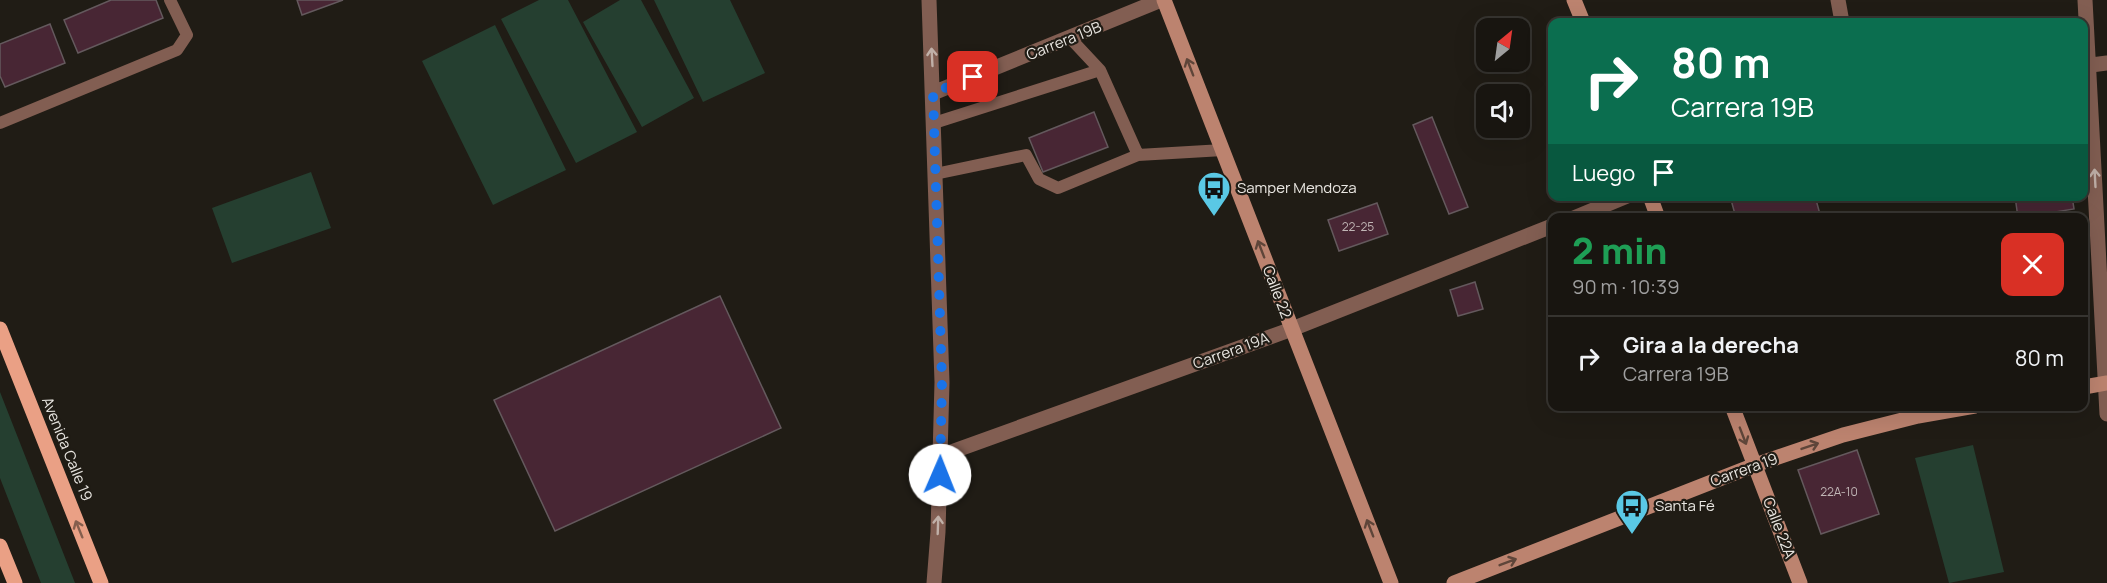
<!DOCTYPE html>
<html lang="es">
<meta charset="utf-8">
<style>
:root{--surface:#181510;--page:#25221e;--text:#f1f3f6;--muted:#9f9f9f;--line:#363430}
body{margin:0;font-family:Manrope,sans-serif;background:var(--page);color:var(--text);height:100vh;display:flex;flex-direction:column;font-size:22px;white-space:nowrap}
*{box-sizing:border-box;margin:0}
p{font-size:20px;color:var(--muted)}
.icon{flex:none;width:33px;height:33px;fill:none;stroke:currentColor;stroke-width:2;stroke-linecap:round;stroke-linejoin:round}
.map{position:relative;flex:1;overflow:hidden}
.sheet{position:absolute;left:1548px;top:213px;width:540px;height:198px;display:flex;flex-direction:column;background:var(--surface);border-radius:12px;box-shadow:0 6px 24px #0002,0 0 0 2px var(--line)}
.sheet>*{flex:none}
.hud{position:absolute;left:1548px;top:18px;width:540px;height:183px;border-radius:12px;box-shadow:0 6px 24px #0002,0 0 0 2px var(--line);background:#0b6e4f;color:#fff;overflow:hidden}
.needle{width:39px;rotate:29deg}
.fabs{position:absolute;left:1476px;top:18px;display:grid;gap:12px}
.fabs a{display:grid;place-items:center;width:54px;height:54px;border-radius:12px;background:var(--surface);box-shadow:0 6px 24px #0002,0 0 0 2px var(--line);font-size:30px}
.pin{position:absolute;display:grid;place-items:center;width:51px;height:51px;color:#fff;margin:-26px;border-radius:12px;box-shadow:0 3px 9px #0006}
.me{position:absolute;width:66px;margin:-33px;rotate:1deg;stroke-linejoin:round;filter:drop-shadow(0 0 4px #0008)}
.turn{display:flex;align-items:center;gap:21px;height:126px;padding:0 24px;font-size:27px}
.turn .icon{width:78px;height:78px;stroke-width:2.5}
.turn b{display:block;font-size:42px;line-height:51px}
.then{display:flex;align-items:center;height:57px;padding:0 24px;background:#0003;gap:12px;font-size:22px}
.round{display:grid;place-items:center;flex:none;width:63px;height:63px;border-radius:12px;background:var(--page)}
.summary{display:flex;align-items:center;justify-content:space-between;height:102px;padding:0 24px}
h1{font-size:36px;font-weight:800;line-height:45px;color:#1e9e55}
ul{padding:0;list-style:none}
li{display:flex;align-items:center;gap:18px;height:84px;padding:0 24px;border-top:2px solid var(--line)}
li div{flex:1}
li b{display:block;font-size:22px}
li em{font-style:normal}
.map>svg:first-child{display:block}
.green{fill:#253f30}
.building{fill:#482634;stroke:#64595d;stroke-width:1.5}
.lines{fill:none;stroke-linecap:round;stroke-linejoin:round}
.lane{stroke:#825e52;stroke-width:12}
.street{stroke:#825e52;stroke-width:15}
.secondary{stroke:#bc836f;stroke-width:15}
.primary{stroke:#eaa085;stroke-width:15}
.oneway{stroke:#c0b0a8}
.oneway2{stroke:#5e4539}
.oneway3{stroke:#855e4d}
.route{stroke:#1a73e8;stroke-width:10;stroke-dasharray:0 18}
.labels{text-anchor:middle;stroke-width:4.5;stroke-linejoin:round;paint-order:stroke}
.number-label{font-size:12px;fill:#c1b6b6}
.street-label{font-size:15px;fill:#e9e6e1;stroke:#201c15}
.poi-label{font-size:15px;fill:#e9e6e1;stroke:#201c15;text-anchor:start}
</style>
<div class="map">
<svg width="2107" height="583" viewBox="0 0 2107 583">
<rect width="100%" height="100%" fill="#201c15"/>
<path class="green" d="M539,0H568L637,132L576,163L501,19Z
M620,0H641L694,98L642,127L583,22Z
M654,0H730L765,73L703,102Z
M495,25L566,170L493,205L422,61Z
M311,172L331,228L232,263L212,208Z
M0,392L75,583H41L0,478Z
M1973,445L2004,572L1949,583L1915,458Z"/>
<path class="building" d="M111,0H156L163,18L78,53L64,20Z
M297,0H343L302,15Z
M50,24L65,63L5,87L0,76V44Z
M1094,112L1108,147L1043,172L1029,138Z
M1432,117L1468,207L1449,214L1413,125Z
M1730,196H1815L1821,218H1736Z
M2015,196H2072L2074,209L2018,218Z
M1377,203L1388,234L1339,251L1328,220Z
M1475,282L1483,309L1458,316L1450,290Z
M720,296L781,428L555,531L494,400Z
M1857,450L1879,514L1821,534L1798,470Z"/>
<g class="lines">
<path class="lane" d="M0,123L177,50L187,35L170,0
M934,123L1100,70
M1138,155L1223,150
M935,174L1026,155L1039,179L1058,188L1138,155L1100,70L1071,39"/>
<path class="street" d="M929,0L942,382L938,532L934,583
M1838,0L1842,22
M2085,0L2107,414
M2084,66L2107,63
M933,93L1161,0
M1574,218L1627,196
M940,456L1292,329L1552,226"/>
<path class="secondary" d="M1164,0L1391,583
M1574,0L1583,22
M1650,196L1658,218
M2084,387L2107,383
M1732,406L1800,583
M1454,583L1755,465L1843,435L1918,416L1975,406"/>
<path class="primary" d="M0,329L101,583
M0,546L15,583"/>
</g>
<defs><path id="oneway-shaft" d="M-6 0H5M1.5-3L5.5 0L1.5 3" fill="none" stroke-width="1.6" stroke-linecap="round" stroke-linejoin="round" transform="scale(1.5)"/></defs>
<g class="oneway">
<use href="#oneway-shaft" transform="translate(932 57) rotate(-93)"/>
<use href="#oneway-shaft" transform="translate(2095 178) rotate(-93)"/>
<use href="#oneway-shaft" transform="translate(938 525) rotate(-88)"/>
</g>
<g class="oneway2">
<use href="#oneway-shaft" transform="translate(1190 67) rotate(-111)"/>
<use href="#oneway-shaft" transform="translate(1261 249) rotate(-111)"/>
<use href="#oneway-shaft" transform="translate(1743 436) rotate(69)"/>
<use href="#oneway-shaft" transform="translate(1810 446) rotate(-19)"/>
<use href="#oneway-shaft" transform="translate(1370 528) rotate(-111)"/>
<use href="#oneway-shaft" transform="translate(1508 562) rotate(-21)"/>
</g>
<use class="oneway3" href="#oneway-shaft" transform="translate(79 529) rotate(-112)"/>
<g class="lines">
<path class="route" d="M940,475L942,382L933,93L973,77"/>
</g>
<defs>
<symbol id="bus-pin" viewBox="-11 -11 22 30"><path d="M0 17L-7.5 6A9.5 9.5 0 1 1 7.5 6Z" fill="#5ac8e5" stroke="#201c15"/><path d="M-5-6H5V4H4V6H2V4H-2V6H-4V4H-5ZM-3.5-4V0h7V-4ZM-3.5 1.2v1.5H-2V1.2ZM2 1.2v1.5H3.5V1.2Z" fill="#111"/></symbol>
</defs>
<g fill-rule="evenodd">
<use href="#bus-pin" x="1195" y="169" width="38" height="52"/>
<use href="#bus-pin" x="1613" y="487" width="38" height="52"/>
</g>
<g class="labels">
<g class="number-label">
<text x="1358" y="231">22-25</text>
<text x="1839" y="496">22A-10</text>
</g>
<g class="street-label">
<text transform="translate(1064 41) rotate(-22)" y="5">Carrera 19B</text>
<text transform="translate(1277 292) rotate(69)" y="5">Calle 22</text>
<text transform="translate(1231 351) rotate(-20)" y="5">Carrera 19A</text>
<text transform="translate(67 449) rotate(68)" y="5">Avenida Calle 19</text>
<text transform="translate(1744 470) rotate(-20)" y="5">Carrera 19</text>
<text transform="translate(1779 528) rotate(69)" y="5">Calle 22A</text>
</g>
<g class="poi-label">
<text x="1237" y="193">Samper Mendoza</text>
<text x="1655" y="511">Santa Fé</text>
</g>
</g>
</svg>
<div class="fabs">
<a><svg class="needle" viewBox="-14 -14 28 28"><path d="M0-13l5 13h-10z" fill="#e53935"/><path d="M0 13l5-13h-10z" fill="#9f9f9f"/></svg></a>
<a><svg class="icon" aria-label="sound" viewBox="0 0 24 24"><path d="M4 9h4l5-4v14l-5-4H4zM17 9q2 3 0 6"/></svg></a>
</div>
<div class="pin" style="left:973px;top:77px;background:#d93025"><svg class="icon" aria-label="arrive" viewBox="0 0 24 24"><path d="M6 21V4h12l-3 4 3 4H6"/></svg></div>
<svg class="me" style="left:940px;top:475px" viewBox="-20 -20 40 40"><circle r="19" fill="#fff"/><path d="M0-13L10 11 0 6-10 11z" fill="#1a73e8"/></svg>
<div class="hud">
<div class="turn"><svg class="icon" aria-label="right" viewBox="0 0 24 24"><path d="M7 20v-9h11M14 6l5 5-5 5"/></svg><div><b>80 m</b>Carrera 19B</div></div>
<div class="then">Luego<svg class="icon" aria-label="arrive" viewBox="0 0 24 24"><path d="M6 21V4h12l-3 4 3 4H6"/></svg></div>
</div>
<section class="sheet">
<div class="summary"><div><h1>2 min</h1><p>90 m · 10:39</p></div><a class="round" style="background:#d93025;color:#fff"><svg class="icon" aria-label="close" viewBox="0 0 24 24"><path d="M6 6l12 12M18 6L6 18"/></svg></a></div>
<ul>
<li><svg class="icon" aria-label="right" viewBox="0 0 24 24"><path d="M7 20v-9h11M14 6l5 5-5 5"/></svg><div><b>Gira a la derecha</b><p>Carrera 19B</p></div><em>80 m</em></li>
</ul>
</section>
</div>
